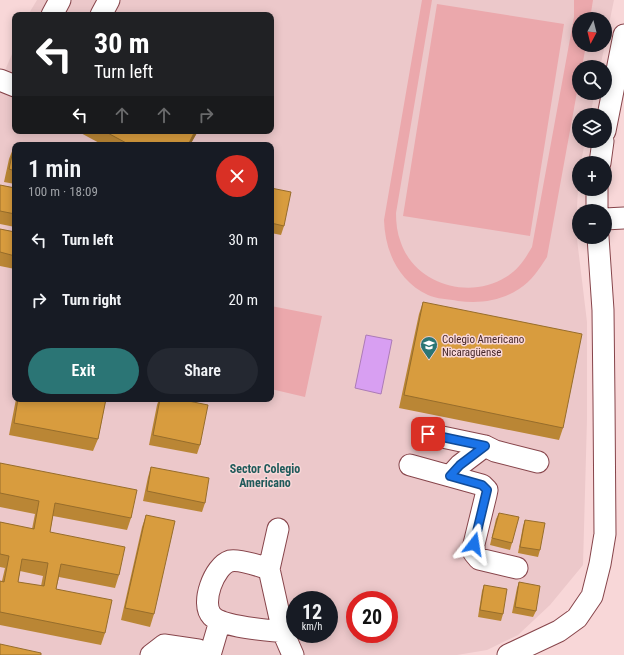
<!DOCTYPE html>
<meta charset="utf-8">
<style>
:root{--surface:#171b24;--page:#242831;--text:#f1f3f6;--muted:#9ea1a6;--accent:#2b7575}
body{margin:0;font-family:"Roboto Condensed",sans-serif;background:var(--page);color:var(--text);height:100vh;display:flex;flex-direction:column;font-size:15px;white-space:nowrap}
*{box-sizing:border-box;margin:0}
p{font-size:13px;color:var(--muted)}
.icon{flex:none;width:22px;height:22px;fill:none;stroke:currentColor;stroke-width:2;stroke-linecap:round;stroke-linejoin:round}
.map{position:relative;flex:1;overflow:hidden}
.sheet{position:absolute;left:12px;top:142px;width:262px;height:260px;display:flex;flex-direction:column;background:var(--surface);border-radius:8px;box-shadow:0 2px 10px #0003}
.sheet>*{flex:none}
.hud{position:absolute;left:12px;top:12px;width:262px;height:122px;border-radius:8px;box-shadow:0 2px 10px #0003;background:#202124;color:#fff;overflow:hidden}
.needle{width:26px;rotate:187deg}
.fabs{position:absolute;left:572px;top:12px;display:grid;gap:8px}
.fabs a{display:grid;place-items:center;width:40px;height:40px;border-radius:50%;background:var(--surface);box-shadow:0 2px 10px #0003;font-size:20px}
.speed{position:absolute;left:286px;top:591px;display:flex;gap:8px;font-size:20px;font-weight:700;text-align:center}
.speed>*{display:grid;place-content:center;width:52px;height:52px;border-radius:50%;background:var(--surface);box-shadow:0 2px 10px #0003;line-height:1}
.speed small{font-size:10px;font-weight:400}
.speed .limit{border:6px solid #d22;background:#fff;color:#111}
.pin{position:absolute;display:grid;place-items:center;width:34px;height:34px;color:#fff;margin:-17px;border-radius:8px;box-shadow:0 2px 6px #0006}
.me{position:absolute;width:44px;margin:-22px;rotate:14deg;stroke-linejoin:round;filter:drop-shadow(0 0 3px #0008)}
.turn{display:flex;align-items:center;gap:14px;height:84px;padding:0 16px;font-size:18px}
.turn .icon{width:52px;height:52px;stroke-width:2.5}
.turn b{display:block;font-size:28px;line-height:34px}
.lanes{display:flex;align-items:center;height:38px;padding:0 16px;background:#0003;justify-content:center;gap:20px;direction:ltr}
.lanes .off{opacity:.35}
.round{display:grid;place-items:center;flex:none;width:42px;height:42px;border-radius:21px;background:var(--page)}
.summary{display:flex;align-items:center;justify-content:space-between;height:68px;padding:0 16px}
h1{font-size:24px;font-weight:600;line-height:30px}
.action{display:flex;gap:8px;margin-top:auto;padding:8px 16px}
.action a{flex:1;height:46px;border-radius:24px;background:var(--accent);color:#fff;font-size:16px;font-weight:600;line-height:46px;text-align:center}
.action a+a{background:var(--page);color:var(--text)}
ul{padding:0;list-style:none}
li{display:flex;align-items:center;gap:12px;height:60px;padding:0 16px}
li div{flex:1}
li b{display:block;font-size:15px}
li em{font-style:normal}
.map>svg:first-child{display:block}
.built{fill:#ecc8ca;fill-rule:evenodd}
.green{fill:#eba8ac}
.water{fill:#d89ff2;stroke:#ac7bb6}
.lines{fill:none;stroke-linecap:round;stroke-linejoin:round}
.minor-casing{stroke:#87454b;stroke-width:23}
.minor{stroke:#fff;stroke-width:21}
.wall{fill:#ba8635;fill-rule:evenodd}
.shaded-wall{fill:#976d2b}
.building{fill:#d89c3e;stroke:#976d2b;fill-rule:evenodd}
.route-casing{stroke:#114b97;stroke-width:10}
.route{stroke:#1a73e8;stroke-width:7}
.labels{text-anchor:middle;stroke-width:3;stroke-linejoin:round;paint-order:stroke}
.poi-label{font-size:11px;fill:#452729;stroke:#f8d7d8;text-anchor:start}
.neighbourhood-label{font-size:12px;font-weight:bold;fill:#1f5a5a;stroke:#f8d7d8}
</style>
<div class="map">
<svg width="624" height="655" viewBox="0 0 624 655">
<rect width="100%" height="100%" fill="#f8d7d8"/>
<path class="built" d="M37,0H614L605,43V19H579V45H605L600,67H579V93H595L590,115H579V141H585L581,163H579L576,231L587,322V419L583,565L550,605L518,635L487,650L457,655H0V82L15,47V131H271V15H28ZM15,145H271V399H15ZM295,600H329V634H295ZM355,600H389V634H355Z"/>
<path class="green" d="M422,0H432L396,213C396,223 397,233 401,243C416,285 470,300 506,277C518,270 525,259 532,247L574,17V0H593L590,19H579V45H586L582,67H579V81L547,257C539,269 532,281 519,289C501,301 479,304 458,301C449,299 436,299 428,295C398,281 385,251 384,220Z
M437,4L564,24L530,236L403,216Z
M271,306L322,316L305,397L271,389Z"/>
<path class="water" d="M366,335L392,340L381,394L355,388Z"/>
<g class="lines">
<defs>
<path id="minor" d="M52,15L60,0
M101,15L109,0
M0,80L15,86
M605,131L624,35
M600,163L603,141
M597,211V189
M605,219L624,218
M428,434L485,446L495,451L538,462
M410,465L482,485L487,490L486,495L474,544V553L479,559L517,568
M450,476L460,465L485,446
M278,529L269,569L283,632L293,655
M269,569C260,566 238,559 230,561C214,566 200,604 212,616C222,627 268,630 283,632
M151,655L164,645L198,650L206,655
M210,655L220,621
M508,655L559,631L577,618L592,596L600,564L605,534L604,401L603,310L598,237"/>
</defs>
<use href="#minor" class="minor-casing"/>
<use href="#minor" class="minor"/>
</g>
<path class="wall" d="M77,131H198L190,145H103Z
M14,146H15V184L4,182L9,159Z
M0,185L15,188V227L0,224Z
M271,188L284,226L281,235L271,233Z
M0,229L15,232V269L0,266Z
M423,302L563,428L559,440L399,408L419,314Z
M16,399H106L98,439L93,451L9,435Z
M159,399H179L200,445L197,454L149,445L157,405Z
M0,463L131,518L127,530L53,516L50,532L119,575L115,588L59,577L56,589L105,633L101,645L0,625V581H2L5,568L0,567V522L32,529L35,514L0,507ZM20,571L43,576L41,586L18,582Z
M151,467L205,503L202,512L143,501L148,477Z
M499,513L512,543L510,550L490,545L496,519Z
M146,515L154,614L150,627L121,620L142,527Z
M525,520L540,550L538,557L518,553L523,526Z
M519,582L536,611L533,617L512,613L517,588Z
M484,585L503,614L501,621L478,617L482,591Z"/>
<path class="shaded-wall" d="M195,131H198L190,145H188Z"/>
<path class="building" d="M104,131H195L188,145H130Z
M14,146H15V171L9,169Z
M0,185L15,188V214L0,211Z
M271,188L291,192L284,226L271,223Z
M0,229L15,232V256L0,252Z
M423,302L582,334L563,428L404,395Z
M18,399H106L98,439L14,423Z
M160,399H179L208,405L200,445L153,435Z
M0,463L137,490L131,518L55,503L50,532L125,547L119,575L61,564L56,589L112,600L105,633L0,612V581L4,582L9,556L0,554V522L34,529L39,501L0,493ZM22,559L48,563L44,586L18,582Z
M151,467L209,478L205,503L147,491Z
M499,513L519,517L512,543L492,538Z
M146,515L175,521L154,614L125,608Z
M525,520L545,523L540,550L520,547Z
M519,582L540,586L536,611L515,607Z
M484,585L507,589L503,614L480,610Z
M0,644L41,653V655H0Z"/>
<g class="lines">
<defs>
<path id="route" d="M428,434L485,446L460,465L450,476L482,485L487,490L474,544"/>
</defs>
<use href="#route" class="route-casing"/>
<use href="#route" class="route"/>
</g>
<defs>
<symbol id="school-pin" viewBox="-11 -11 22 30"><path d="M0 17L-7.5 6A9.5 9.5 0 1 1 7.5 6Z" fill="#2b7575" stroke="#f8d7d8"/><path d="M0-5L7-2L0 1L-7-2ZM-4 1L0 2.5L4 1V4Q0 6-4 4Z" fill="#fff"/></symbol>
</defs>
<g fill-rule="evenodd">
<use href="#school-pin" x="419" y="335" width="20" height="27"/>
</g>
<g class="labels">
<g class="poi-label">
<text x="442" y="343">Colegio Americano<tspan x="442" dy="13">Nicaragüense</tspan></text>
</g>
<g class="neighbourhood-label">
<text x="265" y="473">Sector Colegio<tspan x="265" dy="14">Americano</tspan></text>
</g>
</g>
</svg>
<div class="fabs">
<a><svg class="needle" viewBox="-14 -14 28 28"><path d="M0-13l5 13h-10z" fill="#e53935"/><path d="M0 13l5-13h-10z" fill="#9ea1a6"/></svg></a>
<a><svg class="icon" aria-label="search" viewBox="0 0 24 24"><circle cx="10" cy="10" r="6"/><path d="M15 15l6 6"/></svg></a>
<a><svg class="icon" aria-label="layers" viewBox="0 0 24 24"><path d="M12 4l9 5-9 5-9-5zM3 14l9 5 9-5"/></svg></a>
<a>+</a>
<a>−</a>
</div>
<div class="speed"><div>12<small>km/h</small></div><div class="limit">20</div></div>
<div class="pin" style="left:428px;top:434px;background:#d93025"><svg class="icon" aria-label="arrive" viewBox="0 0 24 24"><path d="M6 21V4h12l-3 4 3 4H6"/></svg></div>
<svg class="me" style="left:474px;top:544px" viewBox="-20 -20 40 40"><path d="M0-17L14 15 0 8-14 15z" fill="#1a73e8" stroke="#fff" stroke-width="4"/></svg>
<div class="hud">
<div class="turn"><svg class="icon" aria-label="left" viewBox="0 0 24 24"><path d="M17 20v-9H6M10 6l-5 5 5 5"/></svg><div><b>30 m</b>Turn left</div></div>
<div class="lanes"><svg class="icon" aria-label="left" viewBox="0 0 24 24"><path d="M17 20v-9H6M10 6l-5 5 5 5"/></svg><svg class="icon off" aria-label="ahead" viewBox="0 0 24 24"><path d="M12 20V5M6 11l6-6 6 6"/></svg><svg class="icon off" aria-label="ahead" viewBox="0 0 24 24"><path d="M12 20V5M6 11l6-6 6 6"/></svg><svg class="icon off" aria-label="right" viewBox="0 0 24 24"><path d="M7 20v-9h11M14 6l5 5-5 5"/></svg></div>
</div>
<section class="sheet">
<div class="summary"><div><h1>1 min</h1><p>100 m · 18:09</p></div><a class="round" style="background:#d93025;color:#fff"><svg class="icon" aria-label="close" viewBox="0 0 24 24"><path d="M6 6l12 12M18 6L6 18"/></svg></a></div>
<ul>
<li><svg class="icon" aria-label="left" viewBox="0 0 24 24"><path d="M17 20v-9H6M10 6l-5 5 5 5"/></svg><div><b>Turn left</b></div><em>30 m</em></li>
<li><svg class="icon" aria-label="right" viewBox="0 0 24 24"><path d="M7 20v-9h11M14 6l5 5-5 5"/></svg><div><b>Turn right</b></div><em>20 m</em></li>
</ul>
<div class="action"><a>Exit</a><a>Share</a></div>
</section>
</div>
